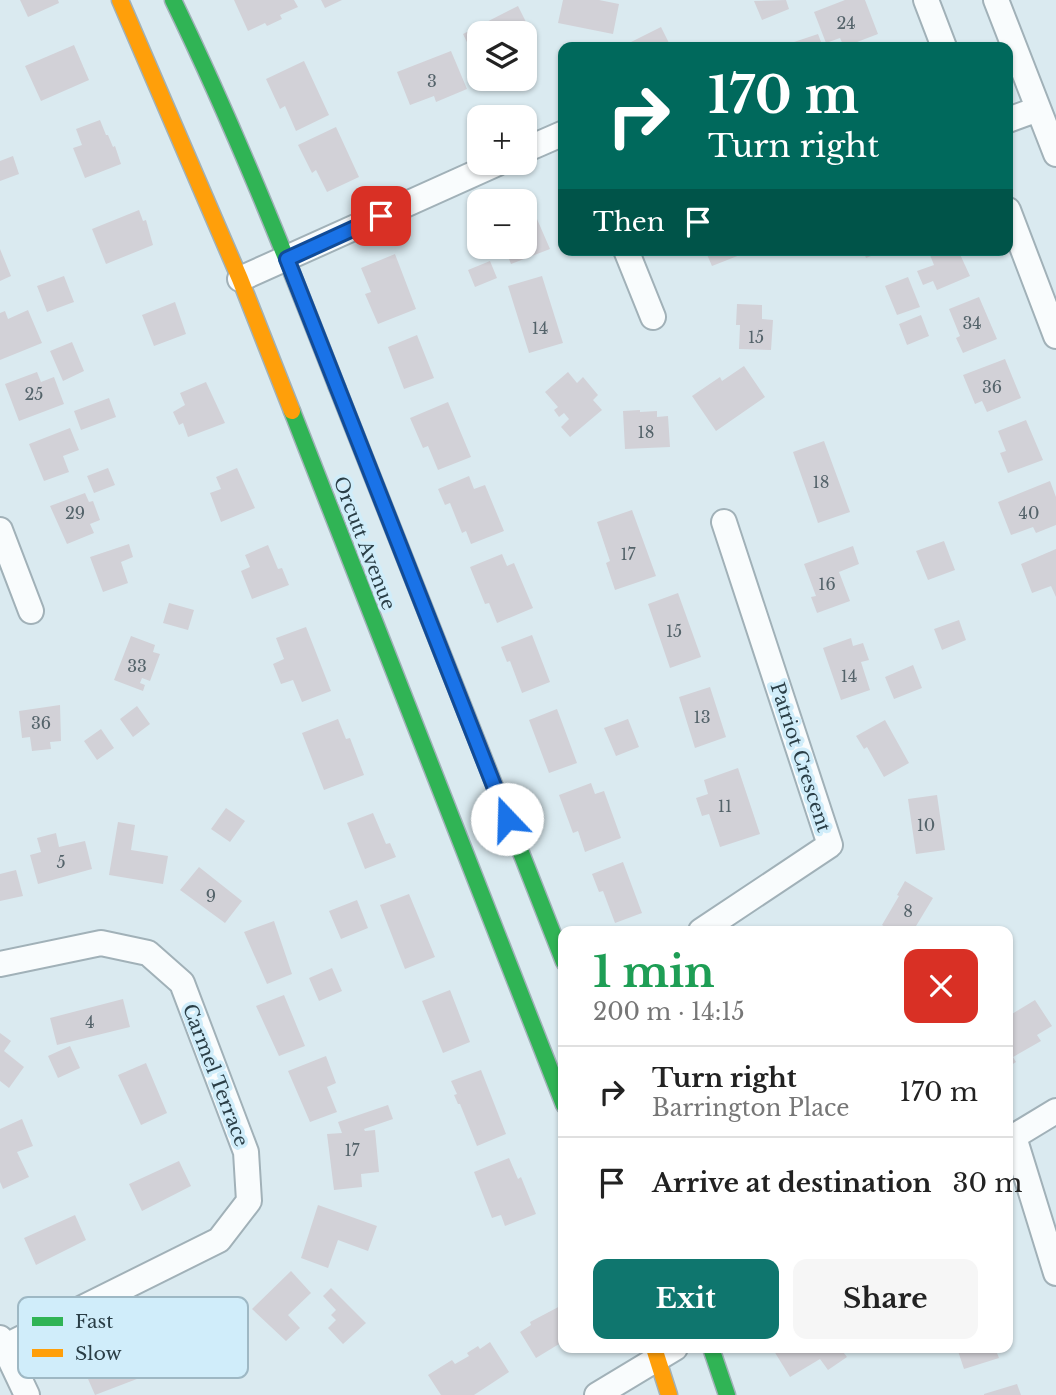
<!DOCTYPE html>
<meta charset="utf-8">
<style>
:root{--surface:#fff;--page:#f6f6f6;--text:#222;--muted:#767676;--line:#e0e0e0;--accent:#0f766e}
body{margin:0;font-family:"Libre Baskerville",serif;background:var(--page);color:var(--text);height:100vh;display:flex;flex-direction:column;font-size:26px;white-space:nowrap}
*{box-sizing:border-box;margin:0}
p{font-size:23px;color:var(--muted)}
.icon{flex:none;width:38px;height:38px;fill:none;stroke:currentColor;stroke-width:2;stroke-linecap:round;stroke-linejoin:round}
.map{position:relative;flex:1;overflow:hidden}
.drawer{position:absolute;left:558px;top:926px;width:455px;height:427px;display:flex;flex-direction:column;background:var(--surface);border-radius:14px;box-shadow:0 2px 5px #0004}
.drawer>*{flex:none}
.guide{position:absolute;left:558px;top:42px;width:455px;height:214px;border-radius:14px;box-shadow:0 2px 5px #0004;background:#00695c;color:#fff;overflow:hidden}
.fabs{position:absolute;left:467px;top:21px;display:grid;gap:14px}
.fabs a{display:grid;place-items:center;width:70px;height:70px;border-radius:14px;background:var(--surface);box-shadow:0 2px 5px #0004;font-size:35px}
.pin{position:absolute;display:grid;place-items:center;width:60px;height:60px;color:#fff;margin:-30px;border-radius:14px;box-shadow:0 4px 10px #0006}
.me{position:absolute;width:77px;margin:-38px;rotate:339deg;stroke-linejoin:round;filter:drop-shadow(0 0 5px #0008)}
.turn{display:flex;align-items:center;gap:24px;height:147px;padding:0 35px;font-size:32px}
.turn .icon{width:91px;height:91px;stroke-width:2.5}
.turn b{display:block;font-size:49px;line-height:60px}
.then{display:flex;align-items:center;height:66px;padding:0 35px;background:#0003;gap:14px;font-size:26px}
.round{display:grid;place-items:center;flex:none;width:74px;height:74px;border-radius:14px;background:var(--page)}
.summary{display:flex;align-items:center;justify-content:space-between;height:119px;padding:0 35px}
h1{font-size:42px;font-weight:700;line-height:52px;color:#1e9e55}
.action{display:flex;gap:14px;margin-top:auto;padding:14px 35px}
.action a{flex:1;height:80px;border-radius:14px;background:var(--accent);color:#fff;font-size:28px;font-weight:700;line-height:80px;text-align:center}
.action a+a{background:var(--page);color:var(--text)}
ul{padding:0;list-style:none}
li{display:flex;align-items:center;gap:21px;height:91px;padding:0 35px;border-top:2px solid var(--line)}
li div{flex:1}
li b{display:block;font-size:26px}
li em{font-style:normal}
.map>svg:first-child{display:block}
.building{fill:#d2d1d7}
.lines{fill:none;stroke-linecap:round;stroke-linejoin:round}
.street-casing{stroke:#a1b1b8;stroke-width:28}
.fast-casing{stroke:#a1b1b8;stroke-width:19}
.slow-casing{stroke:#a1b1b8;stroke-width:19}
.street{stroke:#f9fcfd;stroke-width:24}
.fast{stroke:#30b455;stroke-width:16}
.slow{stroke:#ff9f0a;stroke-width:16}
.route-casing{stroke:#114b97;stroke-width:18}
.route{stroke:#1a73e8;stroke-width:12}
.labels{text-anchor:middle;stroke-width:7;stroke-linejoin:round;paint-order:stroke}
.number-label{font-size:16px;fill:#54636a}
.street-label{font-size:19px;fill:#2a3e46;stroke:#d0edfa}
.key{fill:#d0edfa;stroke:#9eb8c4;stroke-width:2}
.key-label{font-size:19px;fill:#2a3e46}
</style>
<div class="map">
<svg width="1056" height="1395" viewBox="0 0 1056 1395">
<rect width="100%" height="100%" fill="#daeaf0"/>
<path class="building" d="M20,0H58L59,3L28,17Z
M234,0H294L298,7L280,15L282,19L267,26L265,23L248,31Z
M321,0H342L325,8Z
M563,0H599L619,4L613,34L558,23Z
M786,0L789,9L762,20L754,1Z
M845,0H865L878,34L844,47L840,38L826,43L814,12Z
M518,6L534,38L525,43V33H480V69L463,34Z
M661,27L671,47H631L629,43Z
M818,34L823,47H796L794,42Z
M74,45L89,80L41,101L25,66Z
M451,51L467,89L436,102L434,96L410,105L397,72Z
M304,61L329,115L296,131L285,106L280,109L266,79Z
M100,120L106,135H108L113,147L115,146L121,164L85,178L73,148L82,145L76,129Z
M336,127L359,177L327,192L316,170L312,173L298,145Z
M13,156L19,174L0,181V161Z
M525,203L532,221L537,219L550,249L511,264L505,249L488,255L485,247H525Z
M139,210L143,221L146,220L153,245L106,264L92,229Z
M480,214V234H479L473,217Z
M0,249L11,276L0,281Z
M705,250H744L745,253L712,266Z
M863,250H886L866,258Z
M928,250H958L970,276L937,290L933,281L923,285L917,271L934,265Z
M395,254L416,309L378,324L365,294L371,292L361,268Z
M490,261L497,278L475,287L468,270Z
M64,276L74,302L47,312L37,286Z
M542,276L563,343L529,353L508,286Z
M908,277L920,307L897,315L885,286Z
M979,297L997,339L963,353L956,338L960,336L949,309Z
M175,302L186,334L154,346L142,315Z
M737,304L762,305V319L773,320L771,350L739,349L740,325H736Z
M28,310L42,343L0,360V313L5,311L8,319Z
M921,315L929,336L907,345L899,324Z
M417,335L434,378L404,389L388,347Z
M72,342L84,371L63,381L50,351Z
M1005,359L1021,398L987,412L982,401L975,404L963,375Z
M744,366L765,397L716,431L692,396L720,377L722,381Z
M37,372L41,382L54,377L64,404L19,421L5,384Z
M568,372L577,383L583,377L598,395L593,400L602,410L570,437L561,427L569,419L564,413L559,417L554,410L558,407L545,392Z
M206,382L225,423L188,437L183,423L179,425L173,412L185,405L180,393Z
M109,398L116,417L81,430L74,411Z
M448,402L471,457L438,470L428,446L423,448L410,418Z
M640,410V412L657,411V417L668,416L670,447L625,449L623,411Z
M1026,420L1043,460L1008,473L1000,453L1006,451L998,431Z
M70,428L79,450L63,456L69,472L44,481L29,444Z
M824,441L850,512L818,523L793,452Z
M108,468L115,485L94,493L87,476Z
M237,468L255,508L221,522L210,493L221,489L216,477Z
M469,476L474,489L485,485L504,531L471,544L466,531L462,533L450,503L445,505L438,489Z
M1050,481L1056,497V525L1036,533L1033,527L1011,535L998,502Z
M85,493L89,502L93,501L100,520L90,524L94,533L67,544L50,506Z
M632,510L656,576L615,590L606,563L610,561L597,522Z
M944,541L955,570L928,580L916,551Z
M129,544L133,557L121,562L128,583L103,592L90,557Z
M268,545L278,569L282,568L289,585L252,599L241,571L250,567L245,555Z
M853,546L859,564L839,572L850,601L817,613L811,597L816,596L804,564Z
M1056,549V597L1051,586L1032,593L1021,564Z
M502,554L507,566L514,563L533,608L497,623L489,603L485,604L470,567Z
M678,593L701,657L670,668L648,604Z
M169,603L194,610L188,630L163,623Z
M959,620L966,640L942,650L934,629Z
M306,627L331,691L302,702L293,680L281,684L273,664L284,659L276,638Z
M532,635L550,682L522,693L510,661L507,662L501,647Z
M131,636L155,645L153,652L160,654L150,681L142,678L140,683L145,685L143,691L114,680Z
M851,638L853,646L863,643L869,660L861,662L870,690L841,700L823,648Z
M913,665L922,688L894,699L885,677Z
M710,687L726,737L695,748L679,697Z
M60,705L61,741L50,742L51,749L32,751L30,737L22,738L19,711Z
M137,706L150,724L133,737L120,719Z
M557,709L577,763L549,773L529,720Z
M338,719L346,739L350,738L364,775L324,790L302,733Z
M628,719L639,747L616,756L604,728Z
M885,720L909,763L884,777L867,747L864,749L856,736Z
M101,729L114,748L97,760L84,741Z
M738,768L760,834L720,847L709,814L702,816L696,798L708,794L704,780Z
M591,783L595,794L604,791L621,838L585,852L578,831L573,833L559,795Z
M937,795L945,850L916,854L908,799Z
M226,808L245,821L230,842L211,829Z
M373,813L386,844L390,843L396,857L365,869L347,823Z
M118,822L135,825L131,850L168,856L163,884L109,875Z
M56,833L59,847L85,841L92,869L38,884L30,855L41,852L37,838Z
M623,862L642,913L615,923L603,891L599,892L592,874Z
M199,867L242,901L225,923L180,890Z
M16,870L23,896L0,901V874Z
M905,881L933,898L913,931H892L882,925L899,896L897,895Z
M409,894L435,957L405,969L380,905Z
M357,900L368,928L341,939L329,911Z
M274,921L292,974L267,984L244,932Z
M332,968L342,991L319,1001L309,978Z
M450,990L470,1042L443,1053L422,1001Z
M284,995L305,1046L279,1056L256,1006Z
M123,999L130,1027L57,1045L50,1018Z
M1035,1000L1052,1026L1037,1035L1041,1041L1013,1057L1016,1062L1008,1067V1014L1010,1012L1012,1014Z
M0,1033L11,1041L4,1051L24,1067L9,1088L0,1081Z
M70,1046L80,1068L58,1078L48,1056Z
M326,1056L336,1083L327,1087L337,1112L310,1122L288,1071Z
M146,1063L167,1113L141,1125L118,1075Z
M481,1070L506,1134L477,1146L460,1104H458L454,1095L457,1094L451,1081Z
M388,1105L393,1119L364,1129L365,1131L375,1130L379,1172L361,1174L362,1187L334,1190L327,1134L342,1133L338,1122Z
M22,1119L33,1146L17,1152L29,1177L3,1189L0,1182V1129Z
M509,1158L518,1179L521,1177L536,1214L505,1226L501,1215L492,1218L474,1172Z
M179,1161L191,1186L142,1211L129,1184Z
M318,1205L377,1226L368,1251L338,1240L328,1268L301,1258Z
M75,1215L86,1240L36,1265L24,1238Z
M291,1271L311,1293L288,1315L300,1328L286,1341L252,1309Z
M331,1288L366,1323L343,1344L328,1328L336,1320L331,1315L336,1310L323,1296Z
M564,1304V1341L536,1358L520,1332L531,1325L530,1322Z
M150,1340L163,1369L95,1395L85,1372Z
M490,1342L509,1372L474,1395H441L428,1375L452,1360L455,1364L469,1356L467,1353L478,1346L480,1349Z
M780,1348H840L847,1357L828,1370L820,1359L790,1377L774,1351Z
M957,1348H995L999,1358L964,1369Z
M1017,1384L1021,1395H984V1394Z"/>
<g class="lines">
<defs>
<path id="street" d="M926,0L944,47
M996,0L1056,154
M1008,120L1038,109
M525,150L564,133
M1008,210L1056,336
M626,250L653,317
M240,279L498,163
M0,530L31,611
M701,931L830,845L724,522
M0,964L101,943L148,953L182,983L246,1152L249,1201L219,1240L4,1347
M1014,1137L1056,1273
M1008,1140L1056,1111
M0,1338L27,1395
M597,1395L675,1348"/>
<path id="fast" d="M173,0C234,126 286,256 337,387
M292,411L564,1105
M505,812L564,962
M711,1348L727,1395"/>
<path id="slow" d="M120,0L240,279L292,411
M337,387L505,812
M654,1348L669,1395"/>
</defs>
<use href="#street" class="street-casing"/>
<use href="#fast" class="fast-casing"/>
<use href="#slow" class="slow-casing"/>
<use href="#street" class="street"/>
<use href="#fast" class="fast"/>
<use href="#slow" class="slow"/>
</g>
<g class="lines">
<defs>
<path id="route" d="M381,216L287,259L507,819"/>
</defs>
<use href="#route" class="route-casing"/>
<use href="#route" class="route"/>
</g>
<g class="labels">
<g class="number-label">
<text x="846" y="29">24</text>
<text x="432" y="87">3</text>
<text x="972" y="329">34</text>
<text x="540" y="334">14</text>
<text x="756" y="343">15</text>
<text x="992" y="393">36</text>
<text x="34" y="400">25</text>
<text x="646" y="438">18</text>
<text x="821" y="488">18</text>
<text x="75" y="519">29</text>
<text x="1029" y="519">40</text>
<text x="628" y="560">17</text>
<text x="827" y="590">16</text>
<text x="674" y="637">15</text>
<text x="137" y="672">33</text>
<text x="849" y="682">14</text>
<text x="702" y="723">13</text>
<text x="41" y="729">36</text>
<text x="725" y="812">11</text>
<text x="926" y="831">10</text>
<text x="61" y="868">5</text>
<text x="211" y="902">9</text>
<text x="908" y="917">8</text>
<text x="90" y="1028">4</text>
<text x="352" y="1156">17</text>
</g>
<g class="street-label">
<text transform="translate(365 543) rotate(69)" y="7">Orcutt Avenue</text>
<text transform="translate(801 757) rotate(72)" y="7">Patriot Crescent</text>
<text transform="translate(216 1075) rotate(69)" y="7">Carmel Terrace</text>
</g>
</g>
<rect x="18" y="1297" width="230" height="81" rx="10" class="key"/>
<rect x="32" y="1317" width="31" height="9" fill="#30b455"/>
<rect x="32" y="1349" width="31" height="8" fill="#ff9f0a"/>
<g class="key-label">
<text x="75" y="1328">Fast</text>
<text x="75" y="1360">Slow</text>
</g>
</svg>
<div class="fabs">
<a><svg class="icon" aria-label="layers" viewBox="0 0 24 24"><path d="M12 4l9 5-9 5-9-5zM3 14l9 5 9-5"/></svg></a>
<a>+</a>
<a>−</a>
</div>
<div class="pin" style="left:381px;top:216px;background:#d93025"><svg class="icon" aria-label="arrive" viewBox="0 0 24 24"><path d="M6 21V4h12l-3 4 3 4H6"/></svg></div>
<svg class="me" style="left:507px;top:819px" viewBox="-20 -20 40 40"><circle r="19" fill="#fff"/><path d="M0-13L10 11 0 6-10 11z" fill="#1a73e8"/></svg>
<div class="guide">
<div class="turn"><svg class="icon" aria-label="right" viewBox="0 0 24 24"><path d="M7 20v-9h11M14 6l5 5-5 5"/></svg><div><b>170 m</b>Turn right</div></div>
<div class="then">Then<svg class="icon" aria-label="arrive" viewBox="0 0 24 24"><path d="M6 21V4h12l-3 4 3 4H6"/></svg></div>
</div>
<section class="drawer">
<div class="summary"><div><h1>1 min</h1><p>200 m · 14:15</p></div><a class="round" style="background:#d93025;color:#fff"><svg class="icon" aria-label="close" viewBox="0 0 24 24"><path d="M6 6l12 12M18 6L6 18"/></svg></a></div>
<ul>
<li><svg class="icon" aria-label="right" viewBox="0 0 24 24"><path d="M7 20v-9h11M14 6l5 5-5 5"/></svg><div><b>Turn right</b><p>Barrington Place</p></div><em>170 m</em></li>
<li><svg class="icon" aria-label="arrive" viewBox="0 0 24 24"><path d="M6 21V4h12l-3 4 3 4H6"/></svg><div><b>Arrive at destination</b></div><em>30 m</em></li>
</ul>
<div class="action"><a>Exit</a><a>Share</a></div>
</section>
</div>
